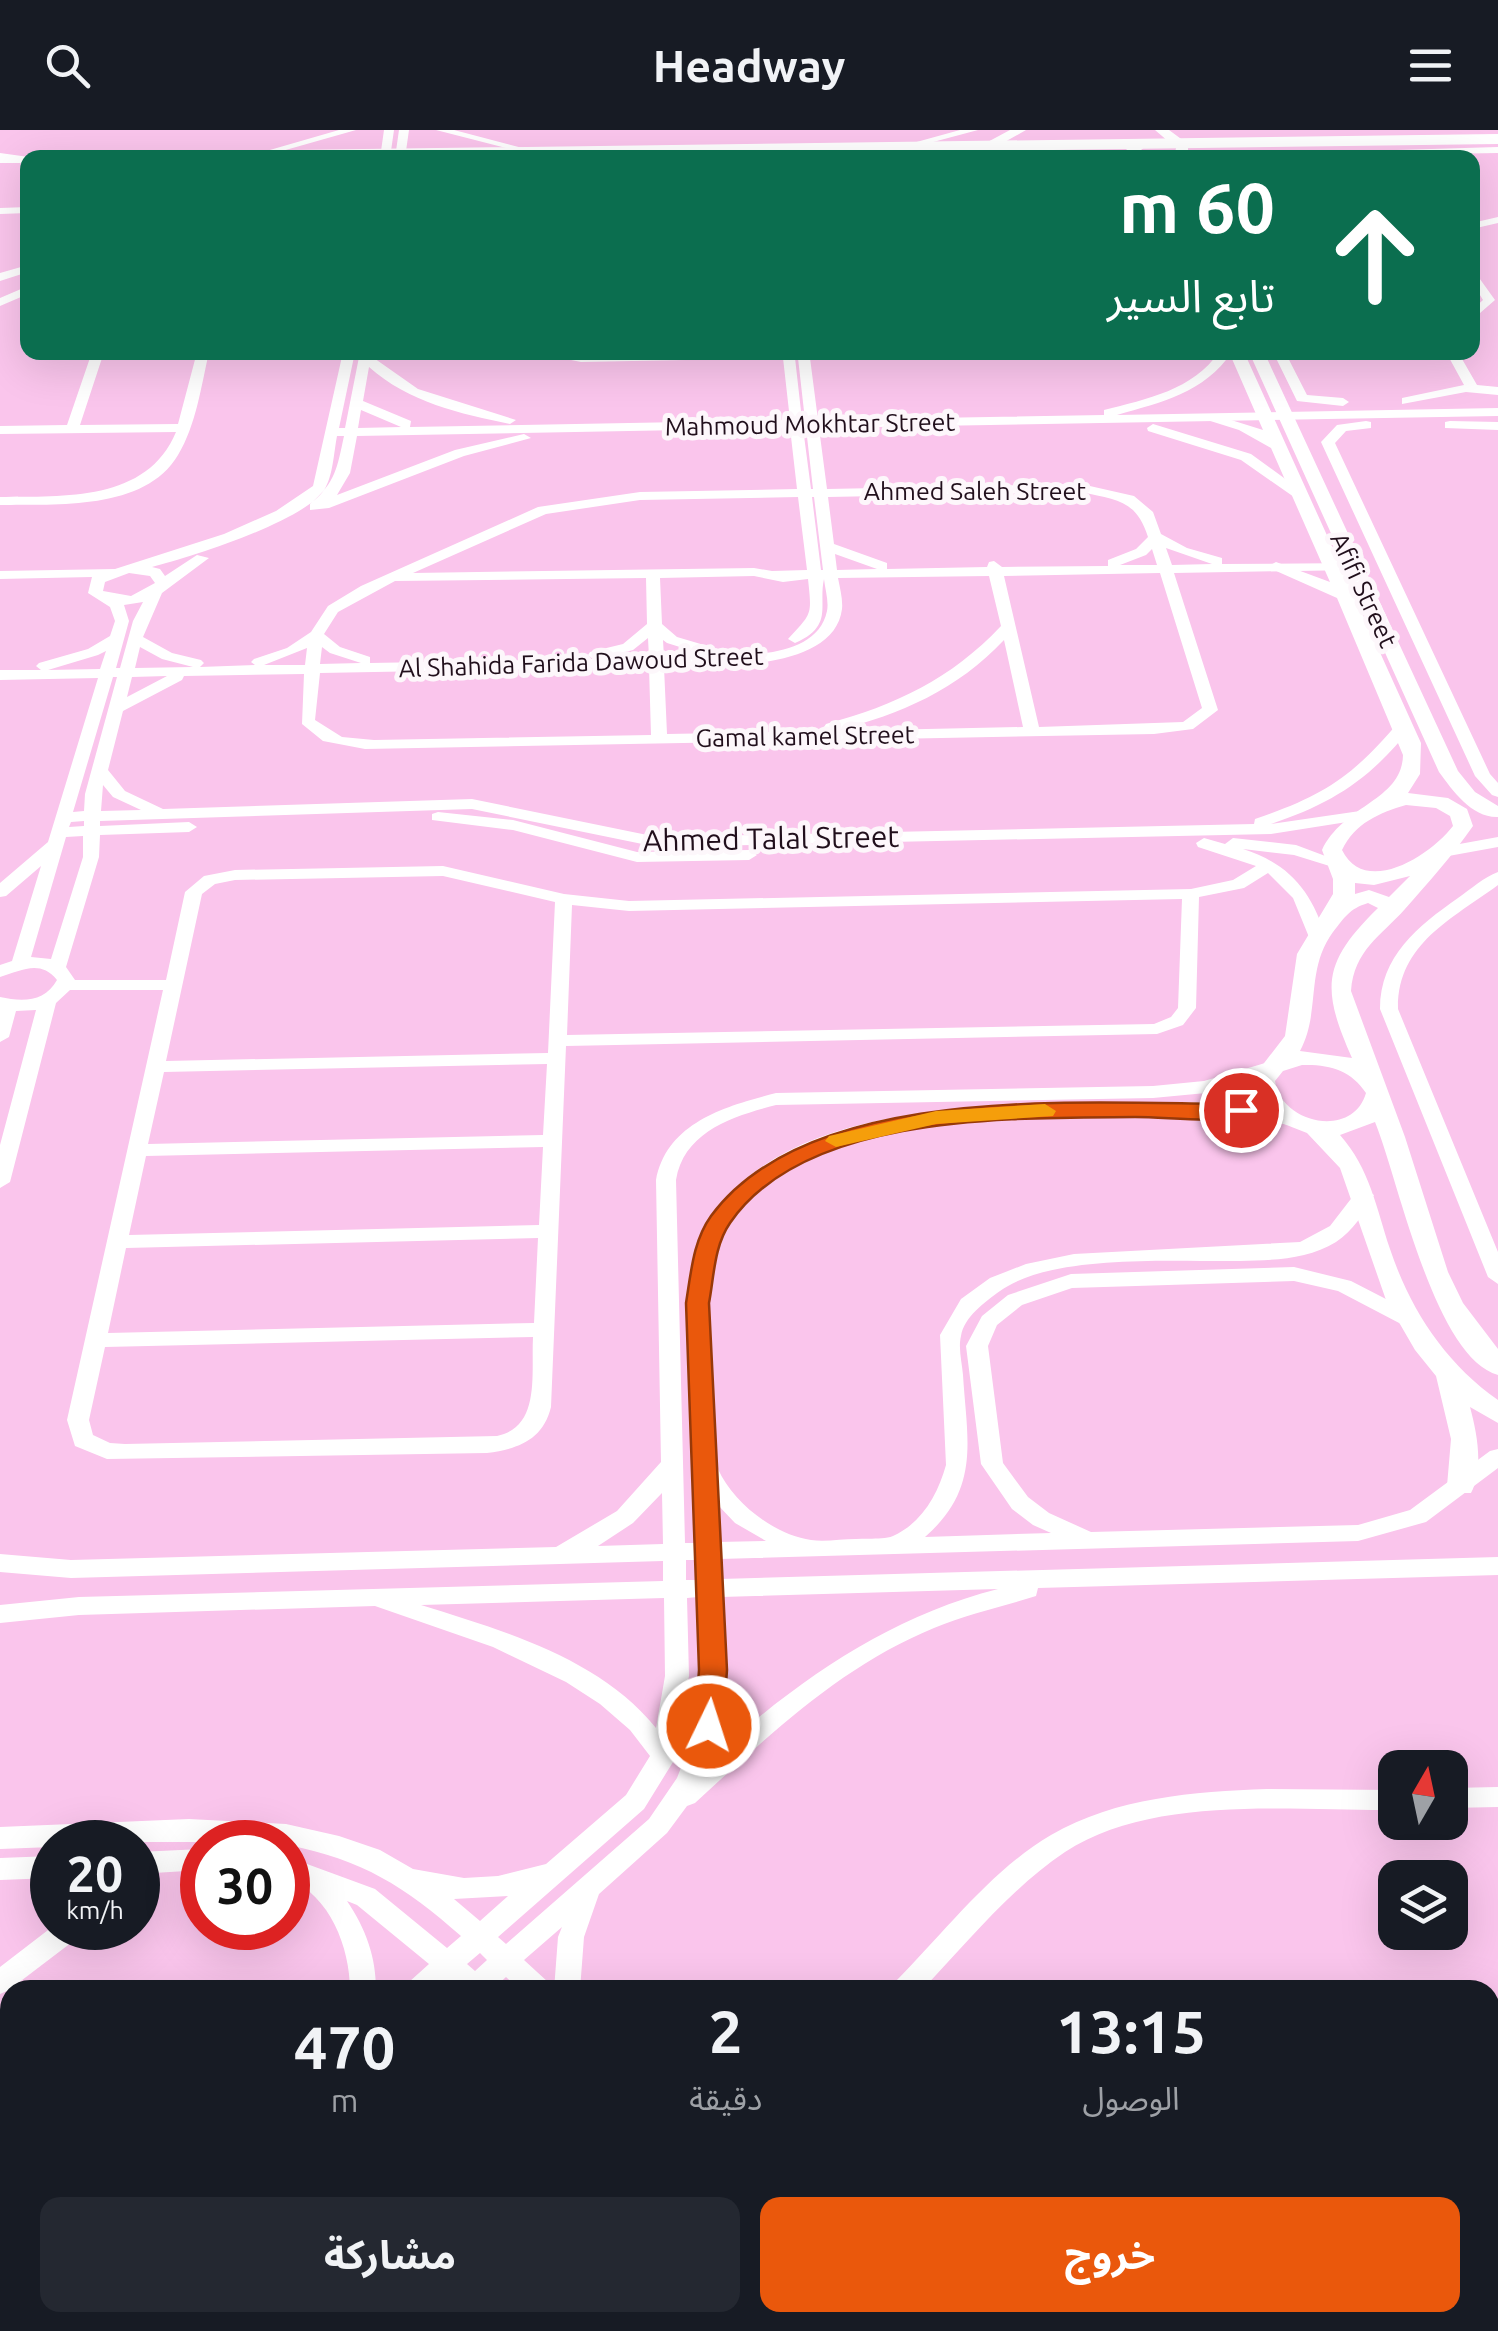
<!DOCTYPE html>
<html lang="ar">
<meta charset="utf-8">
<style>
:root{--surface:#171b24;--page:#242831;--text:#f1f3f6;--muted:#9ea1a6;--accent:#ea580c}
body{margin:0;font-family:Ubuntu,"Noto Sans Arabic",sans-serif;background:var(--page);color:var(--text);direction:rtl;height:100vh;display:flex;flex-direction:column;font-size:38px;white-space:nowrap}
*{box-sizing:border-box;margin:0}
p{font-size:32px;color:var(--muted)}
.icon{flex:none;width:55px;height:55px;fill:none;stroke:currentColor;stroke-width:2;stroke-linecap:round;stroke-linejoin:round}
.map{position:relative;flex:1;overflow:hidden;direction:ltr}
.sheet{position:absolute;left:0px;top:1850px;width:1500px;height:352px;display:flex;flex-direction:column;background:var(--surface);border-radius:30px 30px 0 0;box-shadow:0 10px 40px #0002;direction:rtl}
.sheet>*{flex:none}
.banner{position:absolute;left:20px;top:20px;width:1460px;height:210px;border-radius:20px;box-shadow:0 10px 40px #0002;direction:rtl;background:#0b6e4f;color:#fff;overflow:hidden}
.needle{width:65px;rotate:9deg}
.controls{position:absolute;left:1378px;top:1620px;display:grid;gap:20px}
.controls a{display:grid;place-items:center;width:90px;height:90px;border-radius:20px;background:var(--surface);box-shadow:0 10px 40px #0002;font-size:50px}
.speed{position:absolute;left:30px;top:1690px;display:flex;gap:20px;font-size:50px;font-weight:700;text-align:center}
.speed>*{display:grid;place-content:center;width:130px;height:130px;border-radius:50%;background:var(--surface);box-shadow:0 10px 40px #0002;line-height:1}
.speed small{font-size:25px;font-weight:400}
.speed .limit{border:15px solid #d22;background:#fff;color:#111}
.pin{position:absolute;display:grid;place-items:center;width:85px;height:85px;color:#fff;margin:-42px;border:5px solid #fff;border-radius:50%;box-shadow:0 2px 10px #0007}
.me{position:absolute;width:110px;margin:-55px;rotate:4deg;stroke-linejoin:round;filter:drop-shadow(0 0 8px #0008)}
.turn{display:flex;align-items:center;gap:35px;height:210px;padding:0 40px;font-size:45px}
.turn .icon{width:130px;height:130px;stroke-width:2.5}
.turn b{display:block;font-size:70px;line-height:85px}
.eta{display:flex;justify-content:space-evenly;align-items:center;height:170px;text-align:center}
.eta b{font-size:60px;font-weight:700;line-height:70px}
.action{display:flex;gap:20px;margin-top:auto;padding:20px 40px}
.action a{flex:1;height:115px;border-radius:20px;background:var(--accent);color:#fff;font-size:40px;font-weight:700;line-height:115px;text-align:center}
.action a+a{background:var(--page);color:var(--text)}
header{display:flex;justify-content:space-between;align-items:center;height:130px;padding:0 40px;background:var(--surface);font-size:45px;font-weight:700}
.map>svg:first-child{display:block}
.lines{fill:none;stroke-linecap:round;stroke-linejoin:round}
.minor{fill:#fff;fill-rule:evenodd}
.tertiary{fill:#fff;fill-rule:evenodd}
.secondary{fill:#fff;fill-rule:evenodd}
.route{fill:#ea580c;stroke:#983908;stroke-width:2.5}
.slow{fill:#f59e0b}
.labels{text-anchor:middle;stroke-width:10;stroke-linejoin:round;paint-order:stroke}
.far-street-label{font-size:25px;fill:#210f1c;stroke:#fdf7fb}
.street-label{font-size:30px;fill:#210f1c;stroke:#fdf7fb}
</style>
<header><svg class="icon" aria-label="menu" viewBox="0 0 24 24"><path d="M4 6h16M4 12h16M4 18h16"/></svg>Headway<svg class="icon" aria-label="search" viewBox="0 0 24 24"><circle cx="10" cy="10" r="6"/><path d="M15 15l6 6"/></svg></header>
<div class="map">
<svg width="1498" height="2201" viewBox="0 0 1498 2201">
<rect width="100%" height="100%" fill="#fac5ec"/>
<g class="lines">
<path class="minor" d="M339,0H356L261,27L256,24Z
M384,0H394L390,28H380Z
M399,0H409L405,28H395Z
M436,0H454L534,21L529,24Z
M960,0H978L907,19L902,16Z
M990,17L1047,25L1052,28L986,22L985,20Z
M1498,17V23L1220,28L1225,25Z
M28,77V83L0,84V78Z
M1498,87V93L1472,99V93Z
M28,135V142L0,151V143Z
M1472,138L1495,170L1472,190V180L1483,170L1472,152Z
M28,156V164L0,176V168Z
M92,222H104L80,295L178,294L197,222H209C201,257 196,295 178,325C145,381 56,374 0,375V367C64,366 147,372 176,302L0,304V296L67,295Z
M343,222H355L339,298H345L360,222H372L371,226L418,259L516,290L510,294C461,284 408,272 369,237L363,271L411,291L410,297L790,290L783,228L581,232L531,222H954L948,226L810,228L818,290L1104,285V280C1147,269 1193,260 1219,222H1232C1204,263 1162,272 1117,285L1498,278V286L819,298L827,359L1081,354L1134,366L1153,382L1161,404L1187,418L1222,428V434L1358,433L1360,436L1353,440L1174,443L1218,580L1193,599L1154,604L365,619L323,611L302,594L304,544L184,546L182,550L123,581L108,640L125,661L163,679L472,669L657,707L1254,694L1255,689C1323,666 1352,647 1398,593L1404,591L1412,596C1371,649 1333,673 1271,694L1360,681L1366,683V689L1271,704L657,717L472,679L100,691V696L189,692L197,697L189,702L100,705L99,727L66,837L75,850H166L185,762L204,746L235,740L443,736L564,764L629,771L1191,759L1233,750L1256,736L1198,717L1196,713L1204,708L1225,714L1233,708L1296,715L1344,733L1336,738L1294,725L1243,719C1290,734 1312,762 1326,808L1317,813L1311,812L1293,768L1268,743L1244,758L1199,767L1196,878L1183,895L1157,904L566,916L551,1277C543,1310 518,1319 487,1323L107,1329L75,1316L67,1290L163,860H70L56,873L10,1052L0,1058V1015L36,880L16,881L9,907L0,912V867C23,872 45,872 57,850C40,829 21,841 0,847V835L12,831L41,736L6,766L0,767V753L48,712L98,548L0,550V540H41L36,536L39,533L88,519L110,506L115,491L110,477L88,463L92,447L0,449V441L115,439L224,404L276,381L313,356ZM795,228H798L805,290H802ZM361,280L401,297H402L358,298ZM790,298L797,359L640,362L538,377L361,456L328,476L311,502L287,518L254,529L251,532L255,535L200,537L204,533L201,530L172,523L143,507L162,463L209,428L197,425L165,446L160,439L152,437C190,427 303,392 324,360C333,347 334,321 337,306H344C337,338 336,352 310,374V380L329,378L464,326L531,308L524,304L455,320L337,365L350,343L357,306ZM803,298H806L813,359H811ZM1081,362C1116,370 1136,369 1148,407L1136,419L1108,430V436L1002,437L994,431L989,432L987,437L887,439V433L834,414L828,367ZM798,367L807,440L772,441L754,438L413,443L546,384L640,370ZM812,367H814L823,440H821ZM1166,418L1212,434L1172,435ZM1152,419L1157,435H1120L1146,425ZM835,424L877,439L837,440ZM129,443L150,446L155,453L131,466L103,461L105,452ZM1160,443L1202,578L1183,592L1039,597L1004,446ZM754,446L783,452L808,449C812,486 812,483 788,509L795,513C834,496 818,476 824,449C825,459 829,471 827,481C818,525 755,525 721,526V520L677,507L662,494L660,448ZM989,446L1001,496C951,549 896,575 826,594L824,597L829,601L667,604L664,537C710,536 834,543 842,479C843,470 840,458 838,448ZM646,448L647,494L623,514L590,522L588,525L593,529L370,533V527L340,517L324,504L338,482L395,451ZM143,472L133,491L120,538H116L129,491L124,475ZM648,508L649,528L598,529L633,520ZM663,510L667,513L712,527L664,528ZM1004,510L1023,597L835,601C901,584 957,560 1004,510ZM140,517L162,529L193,537L135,538ZM322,517L330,523L361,533L320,534ZM307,518L305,535H264ZM106,521L100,539L48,540L98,525ZM649,537L651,605L374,610L342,607L315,590L320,543ZM167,546L127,567L132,547ZM113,547H117L85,664L84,681L73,682ZM103,655L113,667L141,680L101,681ZM84,691V696L69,697L71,692ZM83,706V727L51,829L31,827L66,707ZM443,746L555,772L548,923L166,931L202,764L215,754L235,750ZM1182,769L1178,878L1171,887L1154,894L567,905L572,775L629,781ZM547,934L543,1005L148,1014L164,942ZM543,1017L539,1095L129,1105L146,1026ZM538,1108L534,1193L108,1203L126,1118ZM533,1207C531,1243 541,1297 497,1306L125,1314L110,1313L93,1305L89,1290L105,1217Z
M1273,222H1285L1307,265L1343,268L1349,272L1343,276L1297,271Z
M1446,222H1458L1477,255L1498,257V265L1466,262L1402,274V268L1464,255Z
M1366,291L1371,292V298L1346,301L1335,313L1490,644L1498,653V667L1492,665L1475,646L1321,312L1337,295Z
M1450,291L1498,292V300L1445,298V292Z
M1153,294L1251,324L1306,364L1294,367L1241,330L1148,301L1147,298Z
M438,682L513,690L637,722L749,720L757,725L749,730L637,732L513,700L432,690V684Z
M1498,707V717L1443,727L1435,722L1443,717Z
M1498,742V755C1452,789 1397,814 1398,879L1498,1122V1154L1488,1147L1380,879C1380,826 1418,796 1458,768C1471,759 1484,747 1498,742Z
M1275,930L1284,936L1282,940L1206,963L1153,968L776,975C734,986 684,1001 676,1050L685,1413H696L688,1173C693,1125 705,1085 742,1052C833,973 993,976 1107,974C1170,972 1234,969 1296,985L1299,989L1289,995C1221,982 1154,984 1085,986C976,988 786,991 724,1100C705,1135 709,1180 710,1219C711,1243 710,1322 718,1339C733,1373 775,1405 811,1410C825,1412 842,1409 856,1409C868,1408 883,1410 893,1406C922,1393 938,1364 946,1335L940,1205L961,1169L990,1148L1026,1134L1074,1124L1300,1112L1330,1096L1357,1061L1364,1059L1374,1065C1364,1083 1353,1101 1336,1112C1307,1130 1272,1130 1240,1131C1175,1132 1053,1123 1000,1161C985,1172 964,1187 961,1206C958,1218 962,1233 963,1245C967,1310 981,1358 925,1407L1051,1403L1033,1395L1012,1379L981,1334L966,1216L982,1186L1008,1165L1071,1144L1294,1137L1351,1151L1415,1184L1418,1189L1415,1194H1401L1338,1161L1294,1151L1072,1158L1022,1175L997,1195L988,1216L1003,1333L1028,1367L1049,1383L1091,1402L1358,1395L1410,1380L1490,1321L1498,1319V1338L1426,1392L1358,1411L719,1429L720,1449L1498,1427V1445L1038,1458L1036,1466C1002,1477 967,1484 934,1498C841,1536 768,1606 695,1673L687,1676L667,1703L599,1764L584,1807L580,1860H554L558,1807L562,1797L524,1830L548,1852L552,1860H520L506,1847L492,1860H459L448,1850L437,1860H405L409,1852L429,1834L357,1775L347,1771C366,1799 376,1827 376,1860H350C350,1818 330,1765 288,1749V1727L375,1759L447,1818L461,1806C404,1756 363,1730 288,1715V1712H52V1717L0,1719V1697L189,1689L286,1694L339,1706L380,1720L413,1739L464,1748L498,1746L546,1734L626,1665L650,1626L630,1600L600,1574L566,1552L493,1517L375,1476L79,1485L0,1493V1475L79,1467L663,1451V1431L71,1448L0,1442V1424L71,1430L556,1417L617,1381L661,1332L656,1050C667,992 726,976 776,963L1153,956L1204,951ZM662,1363L663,1414L598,1416L633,1393ZM717,1374L735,1393L766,1411L718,1412ZM686,1430H696L697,1450H686ZM998,1459C885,1488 796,1552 710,1629L725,1568L721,1467ZM698,1467L701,1568L694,1603L677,1648L649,1689L506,1814L498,1807L644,1679L673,1632L689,1546L687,1468ZM664,1468L665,1546L656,1598C599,1528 504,1501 421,1475ZM508,1766L480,1791L454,1769ZM480,1823L487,1830L475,1841L467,1834Z
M1498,1657V1677L1450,1678V1658Z
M1267,1659L1395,1660V1680C1294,1681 1153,1664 1065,1722C1010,1759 967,1813 922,1860H891L895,1852C944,1803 991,1740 1051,1705C1117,1667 1193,1662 1267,1659Z
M202,1719V1740L138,1744V1722Z
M52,1726V1748L0,1750V1728Z
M52,1797L84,1798L80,1806L9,1860L0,1864V1837Z
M1490,1927H1498V1951H1490Z
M10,2187V2192H41L37,2201H1Z
M65,2192H101L97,2201H61Z
M158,2192H188L184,2201H154Z
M550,2192H582L578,2201H546Z
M849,2192H885L889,2201H853Z
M941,2192H1032L1028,2201H939Z
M1257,2192H1292L1296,2201H1261Z"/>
<path class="tertiary" d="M1010,0H1026L994,18L982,15Z
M1155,0H1169L1188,14V28H1174L1176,18Z
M1136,11L1148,14L1141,20L1147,28H1133L1126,20Z
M1229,222H1244L1421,613L1420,644L1408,663L1448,668L1467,679L1473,696C1453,725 1427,754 1405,779C1381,806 1354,820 1351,861L1405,1007L1448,1142L1463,1173L1498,1219V1245C1434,1227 1398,1048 1375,992L1340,1005C1370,1039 1376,1077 1390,1119C1410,1179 1445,1233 1498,1270V1293L1470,1277C1477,1303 1484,1338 1471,1363H1451L1447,1356L1451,1309L1436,1246L1415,1220L1386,1170L1340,1038L1307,1003L1269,988L1254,968L1251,950L1285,906L1297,824L1333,764V749L1322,720C1344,674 1402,671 1403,625L1337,468L1267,437L1276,432L1330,452L1271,318L1239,300L1204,289L1212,284L1263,300ZM1406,675L1436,678L1450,686L1453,696C1430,726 1365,767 1342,720C1355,693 1379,683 1406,675ZM1410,746L1389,767L1369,760L1355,764V753L1374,755ZM1368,773L1378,778C1322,833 1321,858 1352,928L1300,921C1321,882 1305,840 1333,802C1345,787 1349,779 1368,773ZM1302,935C1329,934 1351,940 1366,963C1353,1009 1281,994 1275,951L1283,941Z
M1249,222H1264L1458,641L1475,662L1498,676V687C1472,688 1453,661 1439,642Z"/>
<path class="secondary" d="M1498,4V14L463,28H58L66,23Z
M0,23L36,28H28V33H0Z"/>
</g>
<path class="route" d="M1241,974L1249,976V985C1214,994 1171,987 1135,987C1016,988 806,982 730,1093C714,1116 714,1147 709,1173L727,1540L723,1596L719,1603H699L695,1596L699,1540L686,1173C691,1143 693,1111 711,1086C811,950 1091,974 1241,974Z"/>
<path class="slow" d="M1045,974L1056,981L1053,986L936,994L836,1017L825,1011L829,1006L936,981Z"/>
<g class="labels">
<g class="far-street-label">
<text transform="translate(810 294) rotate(-1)" y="9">Mahmoud Mokhtar Street</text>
<text x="975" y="370">Ahmed Saleh Street</text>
<text transform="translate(1364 460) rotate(65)" y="9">Afifi Street</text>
<text transform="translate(581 532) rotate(-2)" y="9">Al Shahida Farida Dawoud Street</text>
<text transform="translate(805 606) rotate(-1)" y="9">Gamal kamel Street</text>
</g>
<g class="street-label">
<text transform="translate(771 709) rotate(-1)" y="10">Ahmed Talal Street</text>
</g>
</g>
</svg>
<div class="controls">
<a><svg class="needle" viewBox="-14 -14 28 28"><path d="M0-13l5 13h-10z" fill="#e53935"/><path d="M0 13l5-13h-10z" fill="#9ea1a6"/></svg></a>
<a><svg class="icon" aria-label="layers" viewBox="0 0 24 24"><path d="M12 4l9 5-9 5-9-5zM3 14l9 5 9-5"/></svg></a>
</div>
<div class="speed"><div>20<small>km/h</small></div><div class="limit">30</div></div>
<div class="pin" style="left:1241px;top:980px;background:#d93025"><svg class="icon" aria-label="arrive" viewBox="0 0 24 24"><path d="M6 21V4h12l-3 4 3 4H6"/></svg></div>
<svg class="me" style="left:709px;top:1596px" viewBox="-20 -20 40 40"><circle r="17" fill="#ea580c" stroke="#fff" stroke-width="3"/><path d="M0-11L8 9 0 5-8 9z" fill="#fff"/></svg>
<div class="banner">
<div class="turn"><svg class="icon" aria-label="ahead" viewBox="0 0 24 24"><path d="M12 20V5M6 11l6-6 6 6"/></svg><div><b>60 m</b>تابع السير</div></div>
</div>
<section class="sheet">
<div class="eta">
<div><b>13:15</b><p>الوصول</p></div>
<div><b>2</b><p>دقيقة</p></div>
<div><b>470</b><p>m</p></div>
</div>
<div class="action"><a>خروج</a><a>مشاركة</a></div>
</section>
</div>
